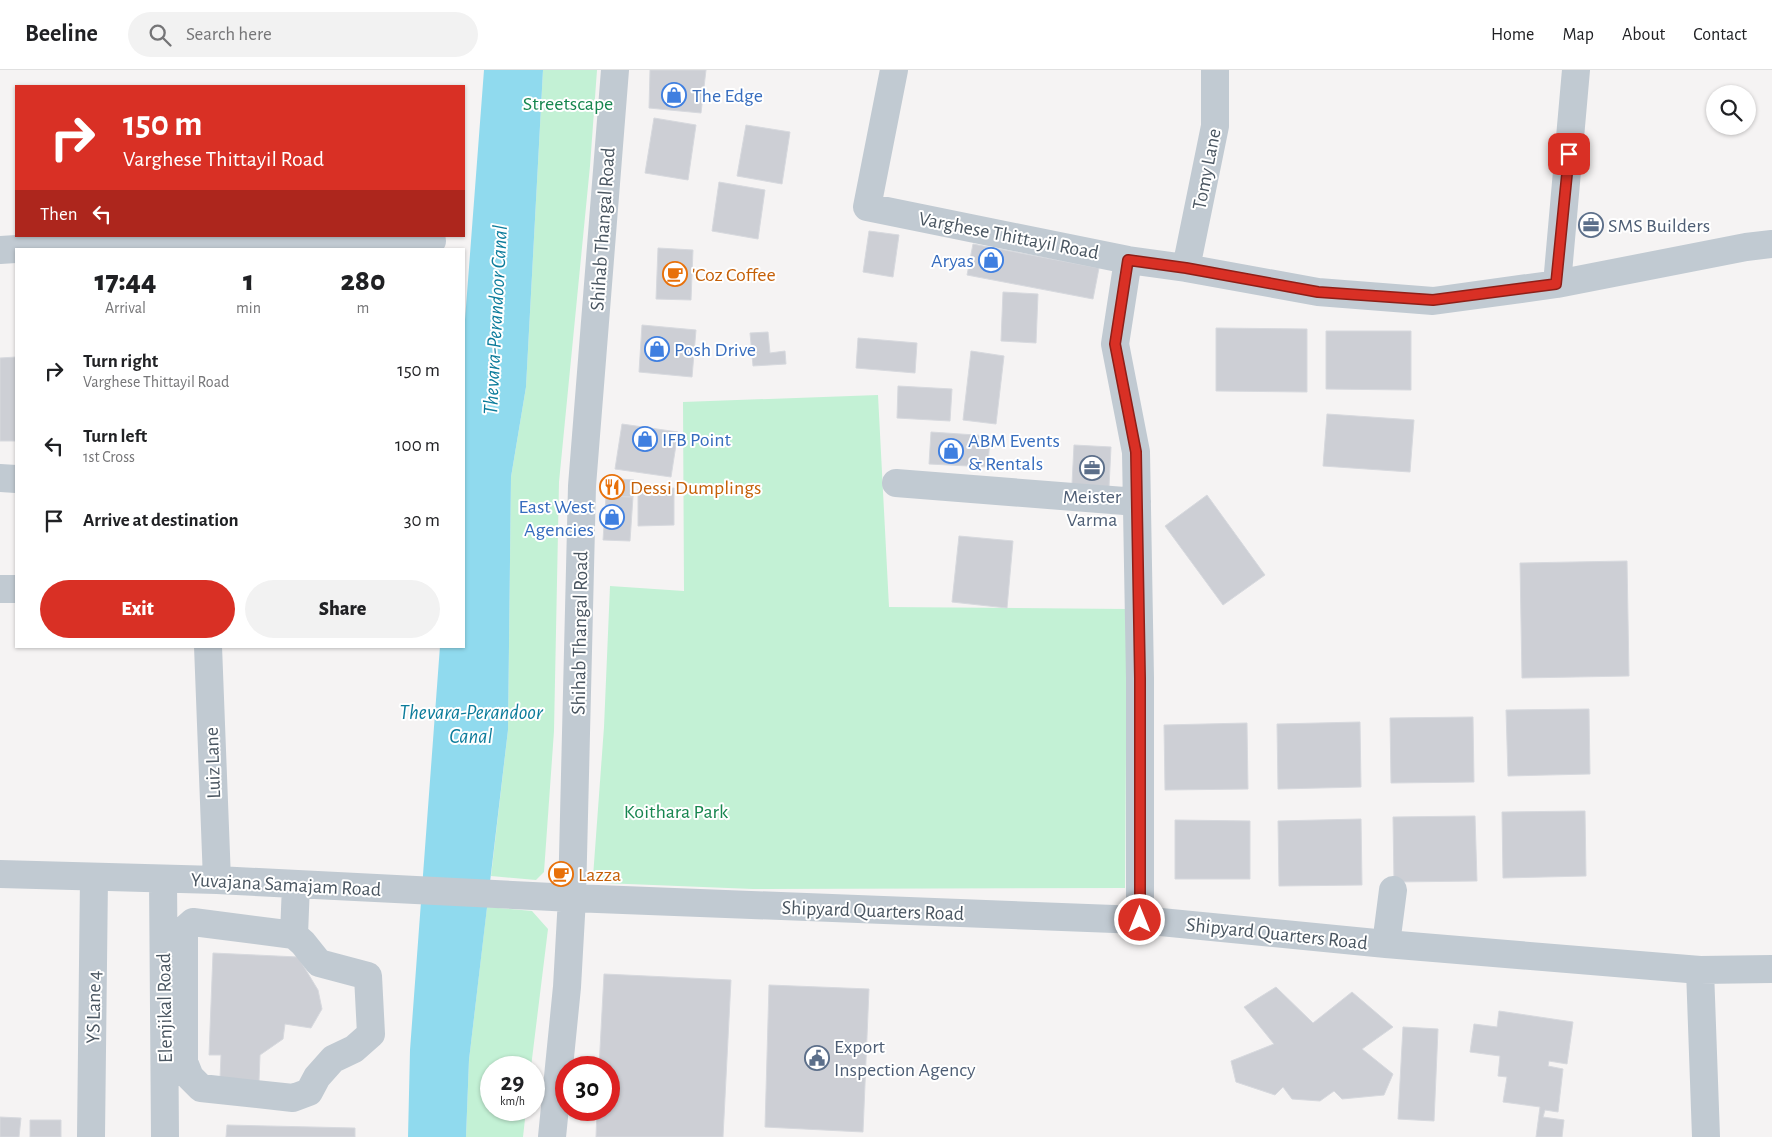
<!DOCTYPE html>
<style>
:root{--surface:#fff;--page:#f2f2f2;--text:#202124;--muted:#757577;--line:#e0e0e0;--accent:#d93025}
body{margin:0;font-family:"Alegreya Sans",sans-serif;background:var(--page);color:var(--text);height:100vh;display:flex;flex-direction:column;font-size:19px;white-space:nowrap}
*{box-sizing:border-box;margin:0}
p{font-size:16px;color:var(--muted)}
.icon{flex:none;width:28px;height:28px;fill:none;stroke:currentColor;stroke-width:2;stroke-linecap:round;stroke-linejoin:round}
.map{position:relative;flex:1;overflow:hidden}
.drawer{position:absolute;left:15px;top:178px;width:450px;height:400px;display:flex;flex-direction:column;background:var(--surface);border-radius:0px;box-shadow:0 1px 4px #0004}
.drawer>*{flex:none}
.hud{position:absolute;left:15px;top:15px;width:450px;height:152px;border-radius:0px;box-shadow:0 1px 4px #0004;background:#d93025;color:#fff;overflow:hidden}
.tools{position:absolute;left:1706px;top:15px;display:grid;gap:10px}
.tools a{display:grid;place-items:center;width:50px;height:50px;border-radius:50%;background:var(--surface);box-shadow:0 1px 4px #0004;font-size:25px}
.speed{position:absolute;left:480px;top:986px;display:flex;gap:10px;font-size:25px;font-weight:700;text-align:center}
.speed>*{display:grid;place-content:center;width:65px;height:65px;border-radius:50%;background:var(--surface);box-shadow:0 1px 4px #0004;line-height:1}
.speed small{font-size:12px;font-weight:400}
.speed .limit{border:8px solid #d22;background:#fff;color:#111}
.pin{position:absolute;display:grid;place-items:center;width:42px;height:42px;color:#fff;margin:-21px;border-radius:10px;box-shadow:0 2px 8px #0006}
.me{position:absolute;width:55px;margin:-28px;rotate:0deg;stroke-linejoin:round;filter:drop-shadow(0 0 4px #0008)}
.turn{display:flex;align-items:center;gap:18px;height:105px;padding:0 25px;font-size:22px}
.turn .icon{width:65px;height:65px;stroke-width:2.5}
.turn b{display:block;font-size:35px;line-height:42px}
.then{display:flex;align-items:center;height:48px;padding:0 25px;background:#0003;gap:10px;font-size:19px}
.eta{display:flex;justify-content:space-evenly;align-items:center;height:85px;text-align:center}
.eta b{font-size:30px;font-weight:800;line-height:35px}
.cta{display:flex;gap:10px;margin-top:auto;padding:10px 25px}
.cta a{flex:1;height:58px;border-radius:30px;background:var(--accent);color:#fff;font-size:20px;font-weight:800;line-height:58px;text-align:center}
.cta a+a{background:var(--page);color:var(--text)}
ul{padding:0;list-style:none}
li{display:flex;align-items:center;gap:15px;height:75px;padding:0 25px}
li div{flex:1}
li b{display:block;font-size:19px}
li em{font-style:normal}
header{display:flex;align-items:center;gap:30px;box-sizing:border-box;height:70px;padding:0 25px;background:var(--surface);border-bottom:1px solid var(--line)}
header strong{font-size:24px}
nav{display:flex;gap:28px;margin-inline-start:auto;font-size:18px}
.search{width:350px;height:45px;background:var(--page);display:flex;align-items:center;gap:12px;box-sizing:border-box;padding:0 18px;border-radius:28px;color:var(--muted);font-size:19px}
.map>svg:first-child{display:block}
.green{fill:#c3f1d5}
.water{fill:#90daee}
.building{fill:#cdcfd5;stroke:#d7d9de}
.lines{fill:none;stroke-linecap:round;stroke-linejoin:round}
.minor{stroke:#c1cad2;stroke-width:28}
.route-casing{stroke:#8d1f18;stroke-width:12}
.route{stroke:#d93025;stroke-width:9}
.labels{text-anchor:middle;stroke-width:4;stroke-linejoin:round;paint-order:stroke}
.shop-label{font-size:20px;fill:#366cbe;stroke:#fff;text-anchor:start}
.park-label{font-size:20px;fill:#17864f;stroke:#fff}
.street-label{font-size:20px;fill:#4a5661;stroke:#fff}
.service-label{font-size:20px;fill:#4e5e75;stroke:#fff;text-anchor:start}
.food-label{font-size:20px;fill:#c56008;stroke:#fff;text-anchor:start}
.water-label{font-size:21px;font-style:italic;fill:#0c7c9b;stroke:#fff}
</style>
<header>
<strong>Beeline</strong>
<div class="search"><svg class="icon" aria-label="search" viewBox="0 0 24 24"><circle cx="10" cy="10" r="6"/><path d="M15 15l6 6"/></svg>Search here</div>
<nav><a>Home</a><a>Map</a><a>About</a><a>Contact</a></nav>
</header>
<div class="map">
<svg width="1772" height="1067" viewBox="0 0 1772 1067">
<rect width="100%" height="100%" fill="#f5f3f3"/>
<path class="green" d="M543,0H597L590,96L559,412L554,661L544,802L536,810L491,806L508,660L511,407L526,317Z
M878,325L889,537L1127,539L1125,818L753,819L603,813L593,807L604,657L610,516L684,521L683,332Z
M487,837L532,841L548,859L531,997L491,998V1040H526L523,1067H466L469,990Z"/>
<path class="water" d="M484,0H543L526,317L511,407L508,660L469,990L466,1067H408L410,980L440,576H464V263Z"/>
<path class="building" d="M650,0H706L701,43L649,38Z
M654,48L696,55L688,110L645,103Z
M746,55L790,62L782,114L737,106Z
M719,112L765,120L758,169L712,161Z
M869,161L899,165L893,207L863,202Z
M973,174L1099,198L1093,229L967,205Z
M658,178L693,180L691,230L656,229Z
M1003,222L1038,224L1036,273L1001,271Z
M642,255L696,260L692,307L639,302Z
M1216,258L1307,259V322L1216,321Z
M1326,261H1411V320L1326,319Z
M768,262L770,283L785,281L786,294L753,296L750,263Z
M858,268L917,273L915,303L856,298Z
M971,281L1004,286L996,354L963,350Z
M16,287V371H0V288Z
M898,316L952,319L950,351L897,348Z
M1327,344L1414,350L1410,402L1323,396Z
M622,354L678,362L671,407L615,399Z
M931,362L990,366L988,397L929,394Z
M1074,375L1111,377L1109,417L1072,414Z
M606,408L634,410L633,427L606,426Z
M674,418V455L638,456V419Z
M1207,425L1265,505L1223,535L1165,456Z
M606,426L633,427L630,471L603,470Z
M959,466L1013,471L1007,538L952,532Z
M1627,491L1629,606L1522,608L1520,493Z
M1589,639L1590,704L1508,706L1506,640Z
M1473,647L1474,712L1391,713L1390,648Z
M1360,652L1361,717L1278,719L1277,654Z
M1247,653L1248,719L1165,720L1164,655Z
M1585,741L1586,806L1503,808L1502,742Z
M1475,746L1477,811L1394,812L1393,747Z
M1361,749L1362,815L1279,816L1278,751Z
M1175,750L1250,751V809H1175Z
M213,883L298,887L318,920L322,939L311,958L285,954L283,969L260,985L259,1011L220,1009L221,985H209Z
M604,904L731,910L723,1067H596L597,1040H609V998H599Z
M769,915L869,919L863,1062L765,1057Z
M1276,917L1313,953L1352,922L1393,957L1362,979L1393,1004L1384,1025L1342,1029L1334,1021L1320,1031L1292,1029L1283,1017L1275,1025L1236,1012L1231,991L1274,974L1244,937Z
M1499,941L1573,952L1567,994L1549,991L1548,996L1563,999L1558,1042L1545,1040L1543,1047L1564,1050L1562,1067H1536L1540,1037L1503,1032L1507,1007L1498,1006L1500,986L1470,982L1474,954L1497,957Z
M1403,957L1438,959L1434,1051L1398,1049Z
M0,1047L21,1048L19,1067H0Z
M30,1050H61V1067H30Z
M227,1055L355,1058V1067H226Z"/>
<g class="lines">
<path class="minor" d="M894,0L867,137L1128,190L1186,198L1318,222L1433,231L1557,214L1746,177L1772,174
M0,180C144,170 288,172 432,171
M1128,190L1115,274L1136,382L1140,608V850
M1186,198L1215,56V0
M1557,214L1576,0
M0,408L16,409
M896,413L1137,432
M0,519H16
M208,576L217,810
M0,804L217,810L572,828L1140,850L1386,874L1700,900L1772,899
M163,809L165,1067
M294,865L193,852L184,860V992L190,1007L201,1018L293,1028L309,1022L317,1007L333,989L354,979L371,964L368,906L319,893L303,873L294,865L296,814
M1386,874L1393,820
M1700,900L1706,1067
M91,1067L94,807
M552,1067L567,917L572,828L582,416L615,0"/>
</g>
<g class="lines">
<defs>
<path id="route" d="M1140,850V608L1136,382L1115,274L1128,190L1186,198L1318,222L1433,230L1556,214L1569,84"/>
</defs>
<use href="#route" class="route-casing"/>
<use href="#route" class="route"/>
</g>
<defs>
<symbol id="shop-ring" viewBox="-11 -11 22 22"><circle r="9.5" fill="#fff" stroke="#3f7fe0" stroke-width="1.5"/><path d="M-5-2.5h2.3a2.7 3.5 0 0 1 5.4 0H5L5.5 6h-11ZM-1.5-2.5h3a1.5 2.3 0 0 0-3 0Z" fill="#3f7fe0"/></symbol>
<symbol id="office-ring" viewBox="-11 -11 22 22"><circle r="9.5" fill="#fff" stroke="#5c6f8a" stroke-width="1.5"/><path d="M-6-3h4V-5.5h4V-3h4V5H-6ZM-1-4.5V-3h2v-1.5ZM-6 0V1H6V0Z" fill="#5c6f8a"/></symbol>
<symbol id="cafe-ring" viewBox="-11 -11 22 22"><circle r="9.5" fill="#fff" stroke="#e8710a" stroke-width="1.5"/><path d="M-5.5-4.5H6V0H3Q3 3.5 0 3.5H-2.5Q-5.5 3.5-5.5 0ZM3-3.2v2h1.7v-2ZM-6 4.5H4V6H-6Z" fill="#e8710a"/></symbol>
<symbol id="restaurant-ring" viewBox="-11 -11 22 22"><circle r="9.5" fill="#fff" stroke="#e8710a" stroke-width="1.5"/><path d="M-5-6h1v4h1v-4h1v4h1v-4h1v5L-1.5 .5V6h-2V.5L-5-1ZM5-6V6H3V1.5H1.5Q1.5-4 5-6Z" fill="#e8710a"/></symbol>
<symbol id="civic-ring" viewBox="-11 -11 22 22"><circle r="9.5" fill="#fff" stroke="#5c6f8a" stroke-width="1.5"/><path d="M-.6-6.5H3V-4.5H.6V-3L4-1V1h2V6H-6V1h2V-1L-.6-3ZM-1.2 2.5V6h2.4V2.5Z" fill="#5c6f8a"/></symbol>
</defs>
<g fill-rule="evenodd">
<use href="#shop-ring" x="660" y="11" width="28" height="28"/>
<use href="#office-ring" x="1577" y="141" width="28" height="28"/>
<use href="#shop-ring" x="977" y="176" width="28" height="28"/>
<use href="#cafe-ring" x="661" y="190" width="28" height="28"/>
<use href="#shop-ring" x="643" y="265" width="28" height="28"/>
<use href="#shop-ring" x="631" y="355" width="28" height="28"/>
<use href="#shop-ring" x="937" y="367" width="28" height="28"/>
<use href="#office-ring" x="1078" y="384" width="28" height="28"/>
<use href="#restaurant-ring" x="598" y="403" width="28" height="28"/>
<use href="#shop-ring" x="598" y="433" width="28" height="28"/>
<use href="#cafe-ring" x="547" y="790" width="28" height="28"/>
<use href="#civic-ring" x="803" y="974" width="28" height="28"/>
</g>
<g class="labels">
<g class="shop-label">
<text x="692" y="32">The Edge</text>
<text x="974" y="197" text-anchor="end">Aryas</text>
<text x="674" y="286">Posh Drive</text>
<text x="662" y="376">IFB Point</text>
<text x="968" y="377">ABM Events<tspan x="968" dy="23">&amp; Rentals</tspan></text>
<text x="594" y="443" text-anchor="end">East West<tspan x="594" dy="23">Agencies</tspan></text>
</g>
<g class="park-label">
<text x="568" y="40">Streetscape</text>
<text x="676" y="748">Koithara Park</text>
</g>
<g class="street-label">
<text transform="translate(1206 99) rotate(-79)" y="7">Tomy Lane</text>
<text transform="translate(602 159) rotate(-86)" y="7">Shihab Thangal Road</text>
<text transform="translate(1009 165) rotate(11)" y="7">Varghese Thittayil Road</text>
<text transform="translate(579 563) rotate(-89)" y="7">Shihab Thangal Road</text>
<text transform="translate(212 693) rotate(-92)" y="7">Luiz Lane</text>
<text transform="translate(286 814) rotate(3)" y="7">Yuvajana Samajam Road</text>
<text transform="translate(873 840) rotate(2)" y="7">Shipyard Quarters Road</text>
<text transform="translate(1277 863) rotate(6)" y="7">Shipyard Quarters Road</text>
<text transform="translate(93 937) rotate(-89)" y="7">YS Lane 4</text>
<text transform="translate(164 938) rotate(-91)" y="7">Elenjikal Road</text>
</g>
<g class="service-label">
<text x="1608" y="162">SMS Builders</text>
<text x="1092" y="433" text-anchor="middle">Meister<tspan x="1092" dy="23">Varma</tspan></text>
<text x="834" y="983">Export<tspan x="834" dy="23">Inspection Agency</tspan></text>
</g>
<g class="food-label">
<text x="692" y="211">'Coz Coffee</text>
<text x="630" y="424">Dessi Dumplings</text>
<text x="578" y="811">Lazza</text>
</g>
<g class="water-label">
<text transform="translate(495 250) rotate(-87)" y="7">Thevara-Perandoor Canal</text>
<text x="471" y="649">Thevara-Perandoor<tspan x="471" dy="24">Canal</tspan></text>
</g>
</g>
</svg>
<div class="tools">
<a><svg class="icon" aria-label="search" viewBox="0 0 24 24"><circle cx="10" cy="10" r="6"/><path d="M15 15l6 6"/></svg></a>
</div>
<div class="speed"><div>29<small>km/h</small></div><div class="limit">30</div></div>
<div class="pin" style="left:1569px;top:84px;background:#d93025"><svg class="icon" aria-label="arrive" viewBox="0 0 24 24"><path d="M6 21V4h12l-3 4 3 4H6"/></svg></div>
<svg class="me" style="left:1140px;top:850px" viewBox="-20 -20 40 40"><circle r="17" fill="#d93025" stroke="#fff" stroke-width="3"/><path d="M0-11L8 9 0 5-8 9z" fill="#fff"/></svg>
<div class="hud">
<div class="turn"><svg class="icon" aria-label="right" viewBox="0 0 24 24"><path d="M7 20v-9h11M14 6l5 5-5 5"/></svg><div><b>150 m</b>Varghese Thittayil Road</div></div>
<div class="then">Then<svg class="icon" aria-label="left" viewBox="0 0 24 24"><path d="M17 20v-9H6M10 6l-5 5 5 5"/></svg></div>
</div>
<section class="drawer">
<div class="eta">
<div><b>17:44</b><p>Arrival</p></div>
<div><b>1</b><p>min</p></div>
<div><b>280</b><p>m</p></div>
</div>
<ul>
<li><svg class="icon" aria-label="right" viewBox="0 0 24 24"><path d="M7 20v-9h11M14 6l5 5-5 5"/></svg><div><b>Turn right</b><p>Varghese Thittayil Road</p></div><em>150 m</em></li>
<li><svg class="icon" aria-label="left" viewBox="0 0 24 24"><path d="M17 20v-9H6M10 6l-5 5 5 5"/></svg><div><b>Turn left</b><p>1st Cross</p></div><em>100 m</em></li>
<li><svg class="icon" aria-label="arrive" viewBox="0 0 24 24"><path d="M6 21V4h12l-3 4 3 4H6"/></svg><div><b>Arrive at destination</b></div><em>30 m</em></li>
</ul>
<div class="cta"><a>Exit</a><a>Share</a></div>
</section>
</div>
